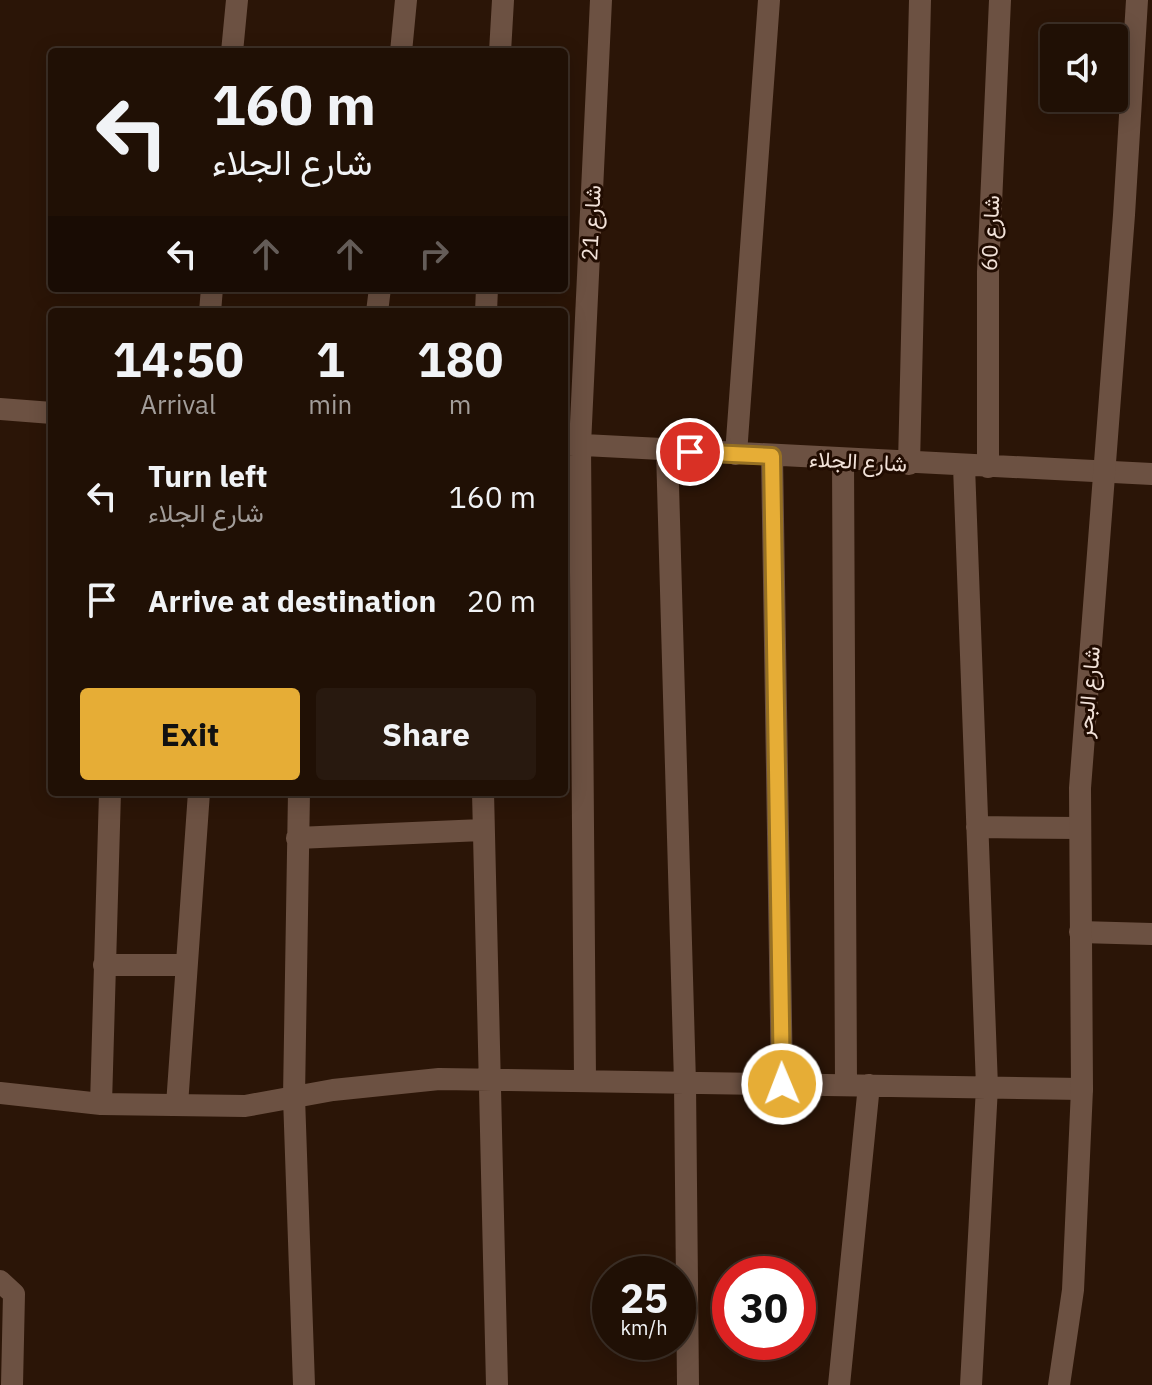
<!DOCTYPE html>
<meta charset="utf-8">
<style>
:root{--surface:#201005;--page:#28190f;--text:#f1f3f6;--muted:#a29d9a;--line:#3d3027;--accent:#e6ad36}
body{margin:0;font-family:"IBM Plex Sans",Vazirmatn,sans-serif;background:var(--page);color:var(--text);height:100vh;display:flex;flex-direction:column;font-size:30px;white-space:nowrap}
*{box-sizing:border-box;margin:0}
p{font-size:26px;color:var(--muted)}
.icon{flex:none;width:44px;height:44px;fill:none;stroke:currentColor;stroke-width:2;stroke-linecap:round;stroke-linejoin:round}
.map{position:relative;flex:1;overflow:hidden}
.details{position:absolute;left:48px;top:308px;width:520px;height:488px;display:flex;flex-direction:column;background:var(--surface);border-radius:8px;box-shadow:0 4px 20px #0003,0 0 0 2px var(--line)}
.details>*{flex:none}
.hud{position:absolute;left:48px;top:48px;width:520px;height:244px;border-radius:8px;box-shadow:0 4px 20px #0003,0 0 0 2px var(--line);background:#201005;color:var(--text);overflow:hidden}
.controls{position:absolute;left:1040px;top:24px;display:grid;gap:16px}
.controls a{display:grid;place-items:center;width:88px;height:88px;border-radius:8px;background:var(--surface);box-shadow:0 4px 20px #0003,0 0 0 2px var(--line);font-size:40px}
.speed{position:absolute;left:592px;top:1256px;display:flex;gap:16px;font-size:40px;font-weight:700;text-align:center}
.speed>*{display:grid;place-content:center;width:104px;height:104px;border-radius:50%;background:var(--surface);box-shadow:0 4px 20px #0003,0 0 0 2px var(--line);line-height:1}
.speed small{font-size:20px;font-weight:400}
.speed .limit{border:12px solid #d22;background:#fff;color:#111}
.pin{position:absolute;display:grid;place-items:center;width:68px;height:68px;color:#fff;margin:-34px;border:4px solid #fff;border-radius:50%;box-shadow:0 2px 8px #0007}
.me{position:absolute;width:88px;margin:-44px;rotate:359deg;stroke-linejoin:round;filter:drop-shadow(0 0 6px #0008)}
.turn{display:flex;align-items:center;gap:28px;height:168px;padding:0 32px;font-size:36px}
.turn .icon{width:104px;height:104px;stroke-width:2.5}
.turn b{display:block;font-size:56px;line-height:68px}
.lanes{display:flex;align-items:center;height:76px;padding:0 32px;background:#0003;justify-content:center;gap:40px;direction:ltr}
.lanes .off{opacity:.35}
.eta{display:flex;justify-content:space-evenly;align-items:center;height:136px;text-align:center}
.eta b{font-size:48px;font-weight:700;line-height:56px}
.primary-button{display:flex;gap:16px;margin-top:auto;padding:16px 32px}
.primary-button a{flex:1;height:92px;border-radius:8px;background:var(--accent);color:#111;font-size:32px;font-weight:700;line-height:92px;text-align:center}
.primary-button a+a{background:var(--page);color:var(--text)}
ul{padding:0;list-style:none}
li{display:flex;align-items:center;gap:24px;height:104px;padding:0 32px}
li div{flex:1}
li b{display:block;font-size:30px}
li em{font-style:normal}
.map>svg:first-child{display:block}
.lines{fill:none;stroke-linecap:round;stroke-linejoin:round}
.minor{stroke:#6c5142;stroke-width:22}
.tertiary{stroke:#6c5142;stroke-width:22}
.route-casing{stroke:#967023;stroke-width:20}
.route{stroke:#e6ad36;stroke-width:14}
.labels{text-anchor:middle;stroke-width:6;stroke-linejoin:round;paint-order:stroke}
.street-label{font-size:22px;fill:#f1e1d8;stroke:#210c01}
</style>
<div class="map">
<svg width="1152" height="1385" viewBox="0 0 1152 1385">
<rect width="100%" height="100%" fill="#2b1507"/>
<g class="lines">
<path class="minor" d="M232,52L237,0
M401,52L406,0
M500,52L503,0
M210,312L212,288
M377,312L380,288
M486,312L487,288
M0,409L52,413
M564,444L1152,474
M667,450L685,1083L688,1385
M736,454L769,0
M772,456L782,1084
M843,460L846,1085
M909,464L920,0
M964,466L987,1087L971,1385
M988,467V272L1000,0
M299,792L294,1097L304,1385
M483,792L497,1385
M977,827L1079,828
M297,838L482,830
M1080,932L1152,934
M104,965H186
M585,1080L580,445L601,0
M0,1093L101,1104L245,1106L333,1090L439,1079L1082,1089
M101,1104L110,792
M177,1105L199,792
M0,1281L14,1294L12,1385
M839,1385L869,1085"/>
<path class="tertiary" d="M1059,1385L1073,1290L1082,1089L1080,788L1124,215L1137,0"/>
</g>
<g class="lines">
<defs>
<path id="route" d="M690,452L772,456L782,1084"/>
</defs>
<use href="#route" class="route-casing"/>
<use href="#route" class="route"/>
</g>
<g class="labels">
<g class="street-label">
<text transform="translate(591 223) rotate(-87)" y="8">شارع 21</text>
<text transform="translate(990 233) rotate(-88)" y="8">شارع 60</text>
<text transform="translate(858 461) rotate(3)" y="8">شارع الجلاء</text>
<text transform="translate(1088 692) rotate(-85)" y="8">شارع البحر</text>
</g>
</g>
</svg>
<div class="controls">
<a><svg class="icon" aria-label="sound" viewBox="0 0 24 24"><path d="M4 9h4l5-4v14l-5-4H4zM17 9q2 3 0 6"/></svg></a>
</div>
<div class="speed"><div>25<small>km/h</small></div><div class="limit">30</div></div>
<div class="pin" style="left:690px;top:452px;background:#d93025"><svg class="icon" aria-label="arrive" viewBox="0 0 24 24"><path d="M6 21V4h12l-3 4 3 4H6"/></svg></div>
<svg class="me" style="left:782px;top:1084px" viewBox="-20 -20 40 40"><circle r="17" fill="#e6ad36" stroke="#fff" stroke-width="3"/><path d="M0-11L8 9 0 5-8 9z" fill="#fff"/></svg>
<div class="hud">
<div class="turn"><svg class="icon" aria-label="left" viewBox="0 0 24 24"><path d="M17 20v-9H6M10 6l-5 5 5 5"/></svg><div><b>160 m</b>شارع الجلاء</div></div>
<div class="lanes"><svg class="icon" aria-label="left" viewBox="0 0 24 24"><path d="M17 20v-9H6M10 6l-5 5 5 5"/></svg><svg class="icon off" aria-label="ahead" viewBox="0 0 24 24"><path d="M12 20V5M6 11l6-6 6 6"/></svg><svg class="icon off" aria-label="ahead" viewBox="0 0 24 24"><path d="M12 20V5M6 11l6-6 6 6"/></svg><svg class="icon off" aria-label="right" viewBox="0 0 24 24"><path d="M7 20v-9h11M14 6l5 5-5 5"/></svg></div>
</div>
<section class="details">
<div class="eta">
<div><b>14:50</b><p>Arrival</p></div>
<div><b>1</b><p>min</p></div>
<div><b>180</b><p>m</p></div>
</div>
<ul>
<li><svg class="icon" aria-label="left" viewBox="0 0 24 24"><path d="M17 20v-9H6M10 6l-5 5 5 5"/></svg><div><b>Turn left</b><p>شارع الجلاء</p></div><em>160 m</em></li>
<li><svg class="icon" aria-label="arrive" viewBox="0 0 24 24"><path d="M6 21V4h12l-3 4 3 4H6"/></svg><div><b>Arrive at destination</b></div><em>20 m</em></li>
</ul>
<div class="primary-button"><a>Exit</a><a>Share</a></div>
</section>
</div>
